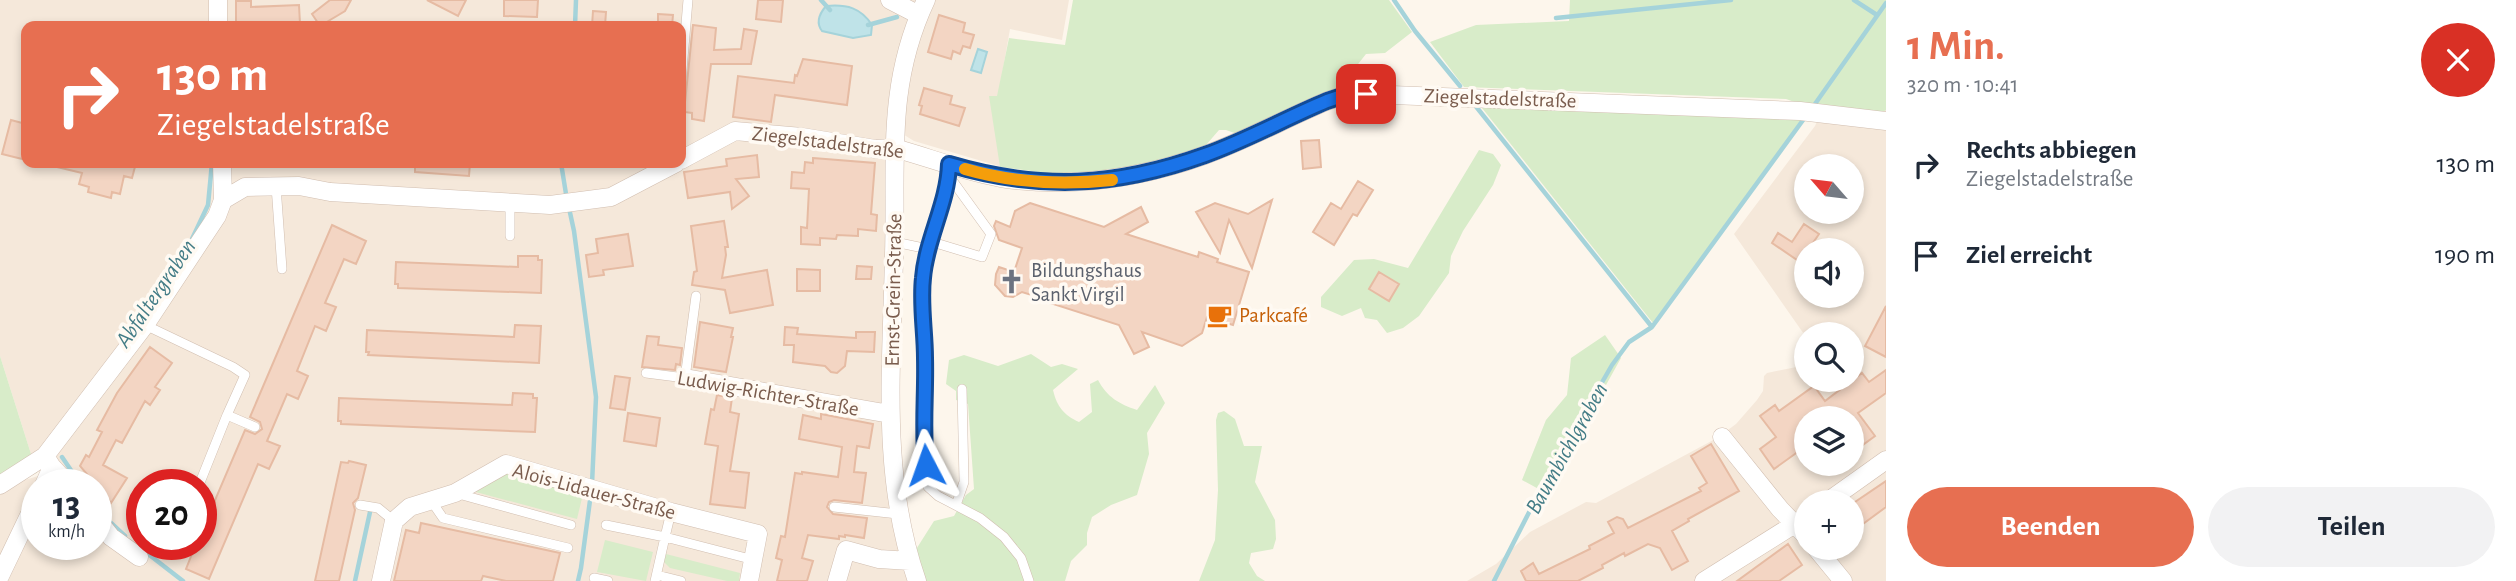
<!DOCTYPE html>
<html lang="de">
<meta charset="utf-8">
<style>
:root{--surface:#fff;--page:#f2f2f3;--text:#1f2937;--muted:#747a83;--accent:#e76f51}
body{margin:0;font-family:"Alegreya Sans",sans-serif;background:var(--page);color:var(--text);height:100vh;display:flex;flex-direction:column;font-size:26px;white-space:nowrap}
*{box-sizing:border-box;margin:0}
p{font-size:23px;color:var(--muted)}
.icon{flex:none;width:38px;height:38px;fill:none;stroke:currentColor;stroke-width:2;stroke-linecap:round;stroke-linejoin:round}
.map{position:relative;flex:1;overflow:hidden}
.panel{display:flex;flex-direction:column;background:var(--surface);width:630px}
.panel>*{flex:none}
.top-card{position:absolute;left:21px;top:21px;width:665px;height:147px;border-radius:14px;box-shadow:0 4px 10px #0003;background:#e76f51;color:#fff;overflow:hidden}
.needle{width:46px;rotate:298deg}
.fabs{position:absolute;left:1794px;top:154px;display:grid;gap:14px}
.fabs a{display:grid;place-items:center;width:70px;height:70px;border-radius:50%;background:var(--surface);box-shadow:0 4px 10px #0003;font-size:35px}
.speed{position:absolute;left:21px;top:469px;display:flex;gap:14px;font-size:35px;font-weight:700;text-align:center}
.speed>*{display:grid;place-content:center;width:91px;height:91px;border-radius:50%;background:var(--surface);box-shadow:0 4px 10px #0003;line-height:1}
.speed small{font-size:18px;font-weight:400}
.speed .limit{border:10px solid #d22;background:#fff;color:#111}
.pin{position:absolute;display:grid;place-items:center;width:60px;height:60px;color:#fff;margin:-30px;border-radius:14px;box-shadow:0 4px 10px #0006}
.me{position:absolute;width:77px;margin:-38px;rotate:356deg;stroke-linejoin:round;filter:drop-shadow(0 0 5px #0008)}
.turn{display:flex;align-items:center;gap:24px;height:147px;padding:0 21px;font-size:32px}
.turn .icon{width:91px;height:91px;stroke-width:2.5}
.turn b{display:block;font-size:49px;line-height:60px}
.round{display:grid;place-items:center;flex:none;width:74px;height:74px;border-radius:37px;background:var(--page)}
.overview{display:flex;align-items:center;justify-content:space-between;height:119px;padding:0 21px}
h1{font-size:42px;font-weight:700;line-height:52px;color:var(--accent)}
.primary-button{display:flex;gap:14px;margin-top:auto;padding:14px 21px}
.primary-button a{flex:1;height:80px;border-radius:42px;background:var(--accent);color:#fff;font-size:28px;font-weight:700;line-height:80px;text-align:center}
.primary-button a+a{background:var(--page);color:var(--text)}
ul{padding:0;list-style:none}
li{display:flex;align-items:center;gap:21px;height:91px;padding:0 21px}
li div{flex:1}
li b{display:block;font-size:26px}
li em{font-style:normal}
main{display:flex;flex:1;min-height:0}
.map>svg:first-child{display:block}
.residential{fill:#f5e8da;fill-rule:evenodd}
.green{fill:#d8ecc9}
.water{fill:#bfe3e8;stroke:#a5d3da;stroke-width:2}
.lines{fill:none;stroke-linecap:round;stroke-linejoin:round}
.stream{stroke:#a5d3da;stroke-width:4.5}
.building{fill:#f3d5c3;stroke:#e6bba3;stroke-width:2}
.lane-casing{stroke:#d1beb0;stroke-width:10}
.street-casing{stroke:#d1beb0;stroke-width:19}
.lane{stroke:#fff;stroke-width:9}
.street{stroke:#fff;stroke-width:18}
.route-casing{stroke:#114b97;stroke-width:18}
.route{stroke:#1a73e8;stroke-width:12}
.slow{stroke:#f59e0b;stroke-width:12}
.labels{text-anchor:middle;stroke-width:7;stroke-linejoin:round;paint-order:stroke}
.street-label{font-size:21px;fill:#7a5c4d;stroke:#fffaf3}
.worship-label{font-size:21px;fill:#5b616d;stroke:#fffaf3;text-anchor:start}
.food-label{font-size:21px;fill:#c56008;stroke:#fffaf3;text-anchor:start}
.water-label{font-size:23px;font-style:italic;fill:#437c86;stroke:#fffaf3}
</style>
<main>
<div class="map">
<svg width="1886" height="581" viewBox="0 0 1886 581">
<rect width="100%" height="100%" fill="#fdf6ec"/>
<path class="residential" d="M0,0H209L210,26H26V163H213L215,209L37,473L0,356Z
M223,0H1069L1062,40L1010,29L998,97H991L1002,167L914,141L893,128L887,412L914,581H0V487L42,475L228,207L227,163H681V26H223ZM37,485H96V544H37ZM142,485H201V544H142Z
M1824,107L1886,110V581H1467L1496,564L1530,532L1586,502L1596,503L1717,438L1736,424L1757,400L1763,391L1764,376L1767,373L1806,365V380H1852V334H1806V337L1734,234L1815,126ZM1806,166H1852V212H1806ZM1806,250H1852V296H1806ZM1806,418H1852V464H1806ZM1806,502H1852V548H1806Z"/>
<path class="green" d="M1073,0H1389L1412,32L1385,53L1366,54L1336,92L1240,135L1226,130H1219L1200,152L1115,173H1047L1000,167L989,96H997L1009,38L1065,45Z
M1570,0H1886V110L1877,115L1809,107L1786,99L1464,87L1430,42L1476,25L1569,21Z
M1478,103L1804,116L1653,323Z
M1479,150L1493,154L1501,165L1493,185L1463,231L1451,256L1449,273L1419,316L1403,328L1387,333L1377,320L1365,318L1361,308L1342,316L1321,307V297L1354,260L1374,259L1408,268Z
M1605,335L1621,358L1546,493L1522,480L1546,420L1567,395L1571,358Z
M1031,354L1051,367L1062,364L1078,369L1053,390C1057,407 1064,415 1079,422L1092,412L1090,384L1098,380C1107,397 1119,404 1137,410L1155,385L1165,403L1147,433L1149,454L1137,495L1111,505L1092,517L1087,533V545L1071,561L1065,581H909L915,551L934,521L954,516L966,495L974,489L968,404L956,400V391L946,384L949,360L964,355L998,366Z
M0,356L37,473L0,481Z
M1224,411L1235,419L1244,446H1262L1255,482L1275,520L1276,539L1273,549L1251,553L1249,563L1257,576L1265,581H1199L1215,540L1218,490L1216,420L1218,413Z
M508,473L583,494L577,519L472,491Z
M605,540L653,552L646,581L597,572Z
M666,554L740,573L739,581H727L670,568L664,562Z"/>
<path class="water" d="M826,6C847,4 861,8 872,25L871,35L853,38L822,31C815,22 820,13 826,6Z
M978,49L987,52L981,73L971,70Z"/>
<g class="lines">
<path class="stream" d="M821,0L830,10
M1394,0L1415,31L1460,86
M1854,0L1877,15
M1556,18L1731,0
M868,25L897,17
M575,26L576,0
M1474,104L1652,327
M1815,104L1886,3
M561,163L567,200
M569,208L574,231L596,397L592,484
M192,239L208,205L212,163
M62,457L81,485
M111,523L125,536
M143,550L183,581
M355,581L370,512
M578,581L581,568L591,493
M1494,581L1543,485L1612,365L1629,342L1652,327L1806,116"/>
</g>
<path class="building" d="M330,0H351L345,11L320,26L312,14Z
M427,0H466L458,16Z
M504,0H538L537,17L504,16Z
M758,0H783L781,22L756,19Z
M236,1H251V7L299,5L300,24L242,26L243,23L236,22Z
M593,11L606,12L605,26H592Z
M658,14L673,15L672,26H658Z
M939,15L965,23L963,32L974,35L970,48L963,46L960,54L953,51L951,59L928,52Z
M693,25L716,28L714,50L741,49L744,29L757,31L751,64H711L704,121L692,119V113L684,112Z
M803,59L852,66L847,105L775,95L771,122L733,117L738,76L794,83L795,75L797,76Z
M924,88L952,96L950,104L965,108L959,126L920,114L922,106L919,105Z
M11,120L26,124V160L2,154Z
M1319,140L1321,167L1303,169L1301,141Z
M757,155L759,177L736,179L749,196L732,209L730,192L688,198L684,172L727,166L726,159Z
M813,158L875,163L871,214L877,215L876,231L858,229V236L837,235L836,239L820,238V245L801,244V227L807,228L809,189L791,188L792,172L804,173L805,162L813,163Z
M58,163H136L132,178L124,176L120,194L112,192L111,198L88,192L89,187L79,184L82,173L57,167Z
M415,163H470L469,176L415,172Z
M1358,181L1373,190L1357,216L1353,214L1334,245L1313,232L1331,203L1341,209Z
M1272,200L1252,268L1229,220L1220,253L1196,212L1215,203L1248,214Z
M1030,203L1104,227L1141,207L1148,222L1126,234L1198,257L1199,252L1218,259L1217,262L1249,272L1233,325L1207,317L1202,333L1182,346L1142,332L1149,347L1134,354L1119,325L1050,303L1048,300L1022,292L1013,297L1005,296L995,285L996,274L999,267L1014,272L1022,248L999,240L994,226L996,221L1010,227L1015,211Z
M724,221L728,247H725L726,255L722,278L767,270L773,305L730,313L725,290L692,285L694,272L697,271L691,226Z
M1804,224L1819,234L1808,250H1806L1800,262L1772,243L1778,233L1792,242Z
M332,225L366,241L356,264L344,259L325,303L336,307L326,331L315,326L297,371L308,376L298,399L287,394L267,441L280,446L269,469L258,464L209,579L186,569L196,544H201V533L245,430L255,434L262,429L260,422L250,417Z
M628,234L633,266L603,270L604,275L589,277L586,255L598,253L596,239Z
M518,256H538V260H542L541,293L398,288V284H395L396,262L518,267Z
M857,266L872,267L871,279H856Z
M797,269L820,270V291H797Z
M1379,272L1399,284L1389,301L1369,289Z
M1886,306V357L1865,346Z
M700,322L733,328L731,337H733L726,372L694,367Z
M515,325L541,326L539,363L368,355L369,352H366L367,330L514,337Z
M785,327L798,328L797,334L856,338V332H875L874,352L847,351L845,366L837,373L831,372L825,366L793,362L794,345H784Z
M647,336L659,337L658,345L682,348L680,365L676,364L675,370L642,367Z
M150,347L172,363L155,387L160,390L150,405L145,401L122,443L116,440L103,465L127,478L111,503L80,466L86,455L89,457L102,432L97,430L117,393Z
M1886,370V393L1858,413L1875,436L1860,447L1852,435V418H1806V446L1774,469L1760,449L1776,437L1760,416L1775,405L1779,411L1814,386L1825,401L1862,373L1869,382Z
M615,376L630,378L625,410L610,408Z
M513,393L533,394V398H537L535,432L341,424V421H338L339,398L512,405Z
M717,395L732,398L730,412L739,414L730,471L749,473L745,508L710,504L718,446L705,444L711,409L714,410Z
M628,413L660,418L656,446L624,441Z
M821,414L873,424L869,448L857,446L854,472L866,473L862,503L834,500L829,502L827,507L833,514L867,518L864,538L845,535V537L839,536V539L808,535L802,558L813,561L807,581H777L782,560L776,558L781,536L785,537L795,473L802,474V472L838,477L842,447L799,439L803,415L821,419Z
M1711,444L1739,491L1688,519L1689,521L1672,531L1688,561L1672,570L1660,548L1648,544L1625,556L1624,553L1602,565L1603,568L1578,581H1526L1521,571L1533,563L1539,574L1590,549L1589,546L1614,533L1608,522L1617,517L1623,519L1628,528L1701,491L1699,488L1707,483L1691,456Z
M349,461L366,465L358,498L353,503L355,510L339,581H315L341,462L348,463Z
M1886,481V507L1852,532V504Z
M421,523L560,553L553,581H506L483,576L481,581H394L406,530L419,533Z
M1788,544L1802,565L1779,581H1737Z"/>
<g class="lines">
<defs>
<path id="lane" d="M681,82L688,0
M276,186L282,269
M510,236V203
M929,241L982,257L991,234L949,176
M895,242L928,249L922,282L925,363L923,427L928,487L938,496L980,518L1004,537L1021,558L1029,581
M929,244L949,173
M145,325L233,367L245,375L227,415L255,427
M646,373L685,378L696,296
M199,485L227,415
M455,493L571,525
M432,502L443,518L568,548
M360,505L378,508L394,521
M956,505L964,482L962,389
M834,507L898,514
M671,512L665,537L754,560
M606,525L665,537L655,581
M657,575L681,581
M594,578L608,581"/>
<path id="street" d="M218,0V26
M890,0L919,15
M681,160L735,131L802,137L875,149L894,148C931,158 968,173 1007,179C1075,188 1141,178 1205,155C1247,140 1286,118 1327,101L1339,97L1366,94L1800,111L1886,121
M223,200L245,187L299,186L330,192L550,205L611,197L676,163
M685,378L890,414
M1722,437L1780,509L1806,536
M52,467L69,485
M0,485L45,456L145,325L217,216L223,200L222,163
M44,485L52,467L45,456
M1827,502L1886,460
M96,518L111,537L139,557
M1816,548L1843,581
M0,576L37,499
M381,581L394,521L410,507L455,493L506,464L671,512L758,534L749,581
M837,581L846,550L879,559L910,561
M917,581C880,475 892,366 894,255C897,163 885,87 926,0
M1704,581L1806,517"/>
</defs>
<use href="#lane" class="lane-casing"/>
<use href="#street" class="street-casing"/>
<use href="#lane" class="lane"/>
<use href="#street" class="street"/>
</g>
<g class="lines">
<defs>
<path id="route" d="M926,465C922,430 926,394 925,358C925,332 920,304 923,278C926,239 948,203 949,164C1040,191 1116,187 1205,155C1247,140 1286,118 1327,101L1339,97L1366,94"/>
</defs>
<use href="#route" class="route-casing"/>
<use href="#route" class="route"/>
<path class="slow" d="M965,169C1013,183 1063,185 1112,180"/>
</g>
<defs>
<symbol id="church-bare" viewBox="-9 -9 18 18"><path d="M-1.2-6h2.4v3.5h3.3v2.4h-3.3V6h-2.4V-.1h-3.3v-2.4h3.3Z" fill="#6b7280" stroke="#fffaf3" stroke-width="2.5" paint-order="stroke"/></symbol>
<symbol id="cafe-bare" viewBox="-9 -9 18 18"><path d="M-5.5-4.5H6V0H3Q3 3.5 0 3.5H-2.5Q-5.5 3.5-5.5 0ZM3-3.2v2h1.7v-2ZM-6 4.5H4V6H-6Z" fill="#e8710a" stroke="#fffaf3" stroke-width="2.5" paint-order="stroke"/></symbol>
</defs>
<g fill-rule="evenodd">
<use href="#church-bare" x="994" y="264" width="35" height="35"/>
<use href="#cafe-bare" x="1202" y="298" width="35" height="35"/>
</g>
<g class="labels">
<g class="street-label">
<text transform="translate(1500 98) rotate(2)" y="7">Ziegelstadelstraße</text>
<text transform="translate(828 142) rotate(7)" y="7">Ziegelstadelstraße</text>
<text transform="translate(893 290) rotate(-89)" y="7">Ernst-Grein-Straße</text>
<text transform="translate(768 393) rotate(10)" y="7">Ludwig-Richter-Straße</text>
<text transform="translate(594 491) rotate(15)" y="7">Alois-Lidauer-Straße</text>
</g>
<g class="worship-label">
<text x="1031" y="277">Bildungshaus<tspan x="1031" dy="24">Sankt Virgil</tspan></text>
</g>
<g class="food-label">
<text x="1239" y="322">Parkcafé</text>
</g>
<g class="water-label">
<text transform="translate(155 293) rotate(-56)" y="8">Abfaltergraben</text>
<text transform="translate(1566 448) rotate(-61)" y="8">Baumbichlgraben</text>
</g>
</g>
</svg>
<div class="fabs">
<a><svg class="needle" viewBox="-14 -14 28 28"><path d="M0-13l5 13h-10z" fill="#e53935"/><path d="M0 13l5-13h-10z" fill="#747a83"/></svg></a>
<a><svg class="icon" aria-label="sound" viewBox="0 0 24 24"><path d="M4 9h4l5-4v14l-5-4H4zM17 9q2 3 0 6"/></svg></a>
<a><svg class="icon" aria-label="search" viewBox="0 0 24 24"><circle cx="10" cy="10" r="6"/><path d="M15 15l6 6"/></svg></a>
<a><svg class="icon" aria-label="layers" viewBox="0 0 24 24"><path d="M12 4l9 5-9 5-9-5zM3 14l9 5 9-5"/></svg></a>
<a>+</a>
</div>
<div class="speed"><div>13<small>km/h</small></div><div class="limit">20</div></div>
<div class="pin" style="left:1366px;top:94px;background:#d93025"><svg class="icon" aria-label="arrive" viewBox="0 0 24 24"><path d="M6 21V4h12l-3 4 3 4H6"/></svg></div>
<svg class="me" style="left:926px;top:465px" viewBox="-20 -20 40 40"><path d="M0-17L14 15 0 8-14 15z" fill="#1a73e8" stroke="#fff" stroke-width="4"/></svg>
<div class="top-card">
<div class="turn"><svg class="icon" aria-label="right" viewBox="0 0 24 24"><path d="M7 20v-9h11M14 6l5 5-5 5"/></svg><div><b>130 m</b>Ziegelstadelstraße</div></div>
</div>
</div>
<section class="panel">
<div class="overview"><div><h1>1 Min.</h1><p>320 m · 10:41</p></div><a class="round" style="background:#d93025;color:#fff"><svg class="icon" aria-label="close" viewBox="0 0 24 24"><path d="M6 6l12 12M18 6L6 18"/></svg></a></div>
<ul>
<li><svg class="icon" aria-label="right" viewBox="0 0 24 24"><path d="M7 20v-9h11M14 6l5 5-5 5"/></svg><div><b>Rechts abbiegen</b><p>Ziegelstadelstraße</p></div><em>130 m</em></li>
<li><svg class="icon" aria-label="arrive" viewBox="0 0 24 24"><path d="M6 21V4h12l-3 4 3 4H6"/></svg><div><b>Ziel erreicht</b></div><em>190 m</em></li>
</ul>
<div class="primary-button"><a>Beenden</a><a>Teilen</a></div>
</section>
</main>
